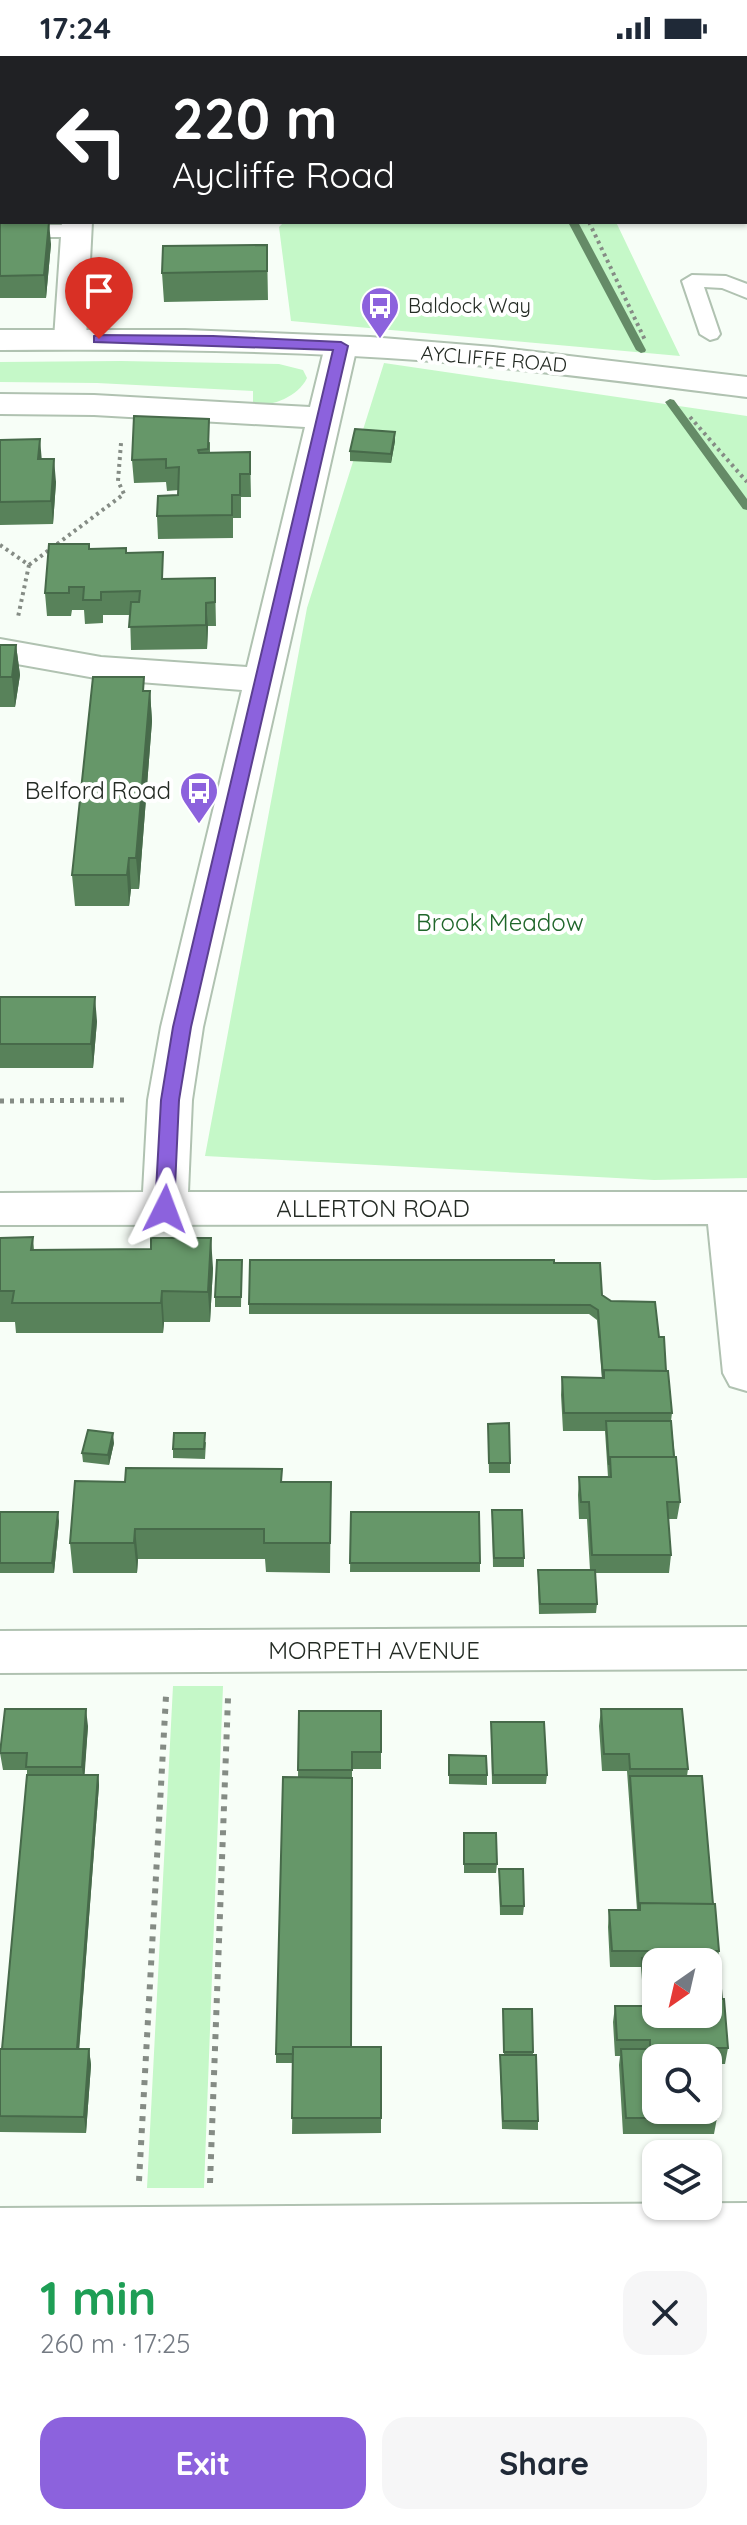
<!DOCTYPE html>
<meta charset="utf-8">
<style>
:root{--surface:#fff;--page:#f6f6f7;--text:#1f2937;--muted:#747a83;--accent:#8c62dd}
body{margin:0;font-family:Quicksand,sans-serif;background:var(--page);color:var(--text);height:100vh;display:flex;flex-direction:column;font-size:30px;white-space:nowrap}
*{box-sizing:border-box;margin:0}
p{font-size:26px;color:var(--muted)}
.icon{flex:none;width:44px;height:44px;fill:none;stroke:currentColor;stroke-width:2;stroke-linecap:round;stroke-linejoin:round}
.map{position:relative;height:2189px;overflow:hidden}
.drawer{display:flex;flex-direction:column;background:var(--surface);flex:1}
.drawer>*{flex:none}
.top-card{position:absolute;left:0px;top:0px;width:748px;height:168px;box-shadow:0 2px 6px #0004;background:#202124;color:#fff;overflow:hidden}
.needle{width:52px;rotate:214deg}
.fabs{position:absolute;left:642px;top:1892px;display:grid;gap:16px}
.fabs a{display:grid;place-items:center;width:80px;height:80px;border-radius:16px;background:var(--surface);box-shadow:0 2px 6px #0004;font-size:40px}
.pin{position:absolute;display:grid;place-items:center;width:68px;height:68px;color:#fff;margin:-82px -34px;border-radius:50% 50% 50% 0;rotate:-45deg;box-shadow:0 0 8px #0007}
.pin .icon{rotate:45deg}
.me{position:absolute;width:88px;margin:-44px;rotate:3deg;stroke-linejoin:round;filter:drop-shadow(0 0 6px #0008)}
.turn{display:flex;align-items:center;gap:28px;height:168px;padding:0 40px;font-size:36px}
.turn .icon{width:104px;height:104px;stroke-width:2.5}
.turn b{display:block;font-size:56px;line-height:68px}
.round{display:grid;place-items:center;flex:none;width:84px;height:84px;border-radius:24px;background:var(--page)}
.summary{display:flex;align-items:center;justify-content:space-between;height:136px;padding:0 40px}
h1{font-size:48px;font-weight:800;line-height:60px;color:#1e9e55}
.primary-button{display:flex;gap:16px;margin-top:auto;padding:16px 40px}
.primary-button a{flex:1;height:92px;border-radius:24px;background:var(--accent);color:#fff;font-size:32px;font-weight:800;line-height:92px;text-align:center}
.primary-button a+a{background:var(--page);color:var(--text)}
.status{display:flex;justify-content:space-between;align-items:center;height:56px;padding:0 40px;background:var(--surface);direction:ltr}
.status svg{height:22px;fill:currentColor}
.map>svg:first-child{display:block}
.green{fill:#c5f8c8}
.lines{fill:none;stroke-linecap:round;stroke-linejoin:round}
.stream{fill:#658b67;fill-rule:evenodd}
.service-casing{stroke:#b0c2b1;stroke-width:4}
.minor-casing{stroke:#b0c2b1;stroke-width:4}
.tertiary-casing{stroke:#b0c2b1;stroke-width:4}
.path-far2{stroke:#858c85;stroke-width:4;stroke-dasharray:3 4;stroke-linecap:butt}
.path-far1{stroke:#858c85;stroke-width:5;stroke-dasharray:4 6;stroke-linecap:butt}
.path{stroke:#858c85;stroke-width:6;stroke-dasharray:5 7;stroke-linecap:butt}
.service{fill:#fff;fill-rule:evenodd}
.minor{fill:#fff;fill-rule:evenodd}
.tertiary{fill:#fff;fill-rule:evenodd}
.wall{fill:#58825a}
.shaded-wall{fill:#476a4a}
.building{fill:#669769;stroke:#476a4a;stroke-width:2;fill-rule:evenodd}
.route{fill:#8c62dd;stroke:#5b4090;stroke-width:2}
.labels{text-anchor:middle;stroke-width:8;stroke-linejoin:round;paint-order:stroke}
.far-poi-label{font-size:20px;fill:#242b24;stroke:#fff;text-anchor:start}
.far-street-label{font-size:20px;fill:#242b24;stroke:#fff}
.poi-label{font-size:24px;fill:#242b24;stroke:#fff;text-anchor:end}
.park-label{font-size:24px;fill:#20672b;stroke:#fff}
.street-label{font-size:24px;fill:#242b24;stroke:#fff}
</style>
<div class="status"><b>17:24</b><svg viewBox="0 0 49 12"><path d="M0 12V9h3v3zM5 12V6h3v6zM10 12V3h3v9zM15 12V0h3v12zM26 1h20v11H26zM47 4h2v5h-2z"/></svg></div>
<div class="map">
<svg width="747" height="2189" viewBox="0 0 747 2189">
<rect width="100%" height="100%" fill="#f7fef7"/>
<path class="green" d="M284,166H616L680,300L291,265L279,171Z
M121,305L279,308L303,314L307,322C298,341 272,350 253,350V335L97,327L0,326V306Z
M384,307L747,360V1122L654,1124L205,1100L307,552Z
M173,1630H223L204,2132H147Z"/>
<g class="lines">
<path class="stream" d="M394,0H404L406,2H396Z
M568,166H578L646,294L645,296L641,297L636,294Z
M670,343L674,344L747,443V454L743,453L665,346Z"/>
<defs>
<path id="service" d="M2,27V43L0,44V28Z
M0,169H76L86,175L76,181H0Z
M692,219L726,220L747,228V242L722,232L704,231L720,278L717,282L710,284L700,278L682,225Z"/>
<path id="minor" d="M62,166H92L86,283L82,290L70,293L58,290L54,283Z
M341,280L353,283L357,290L203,971L192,1044L188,1136H747V1335L730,1330L723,1317L708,1168L0,1169V1137L143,1136L148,1044L161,971L242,634L101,623L0,605V583L101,601L247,611L305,371L94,359L0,358V338L94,339L310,351L325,290L329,283Z
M747,1571V1613L0,1617V1575Z
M747,2147V2189H0V2152Z"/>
<path id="tertiary" d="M0,274H185L370,281L493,291L747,321V341C642,328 537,314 432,305C288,294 144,293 0,294Z"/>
</defs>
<use href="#service" class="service-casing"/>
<use href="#minor" class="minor-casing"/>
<use href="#tertiary" class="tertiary-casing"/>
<path class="path-far2" d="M589,166L645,284
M690,361L747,426
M0,489L29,509L18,561
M29,509L124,438L118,425L121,387"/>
<path class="path-far1" d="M0,1045L125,1044"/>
<path class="path" d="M139,2125L166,1640
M210,2127L228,1642"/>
<use href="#service" class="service"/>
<use href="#minor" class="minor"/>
<use href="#tertiary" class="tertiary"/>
</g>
<path class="wall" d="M0,166L51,188L46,242H0Z
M267,189L268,244L164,246L162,217Z
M395,376V385L391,407L350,405V395Z
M0,384L41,403L56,426L53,468L0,469Z
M210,386V397L250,396L251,441H241V462H233V482L158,483L157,460L178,439L179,434L167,435L166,426L134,427L132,404Z
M90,493L127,497L164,523L215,522L216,570H208L207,593L131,594L130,559H103V567L85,568L84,554H72L71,560H47L45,537Z
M0,589H16L20,619L15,651H0Z
M145,635H150L152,665L139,833H131L129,850H75L72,819Z
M0,941L97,965L93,1012H0Z
M33,1181L34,1194L213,1212L210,1266H164L163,1277H16L15,1266H0V1182Z
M242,1204L241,1251H215V1241Z
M554,1207L611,1245L659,1281L666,1315L672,1357L671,1365L680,1446L677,1463H668L671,1499L669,1517H595L597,1548L596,1557L539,1558L538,1524V1514H590L587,1463H579L578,1439L579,1421H608L605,1375H563L561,1339L562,1321L602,1322L597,1264L589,1258H249V1248Z
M488,1368L510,1407V1417H489Z
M206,1386L205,1403L173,1402V1393Z
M114,1387L109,1409L83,1406L82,1397Z
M282,1413V1426H331L330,1517L266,1516L265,1503H138L137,1517H73L70,1487L125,1426Z
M492,1454L524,1502V1511H493Z
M0,1456L59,1465L54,1517H0Z
M351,1456L480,1507V1516H350Z
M601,1653L688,1713L687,1720L713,1848L719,1895L718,1902L722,1943L728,1992L725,2008H712L717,2062L714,2078H623L619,2009L620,2000H615L613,1966L615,1950H644L641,1911H610L608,1871L609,1854H637L627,1715H602L599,1670Z
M299,1655H381V1713H352L351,1991H381V2077L292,2078L293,2007H276V1998L298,1721Z
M491,1666L547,1719L546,1728H492Z
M88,1670L84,1719H98L99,1729L79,1993H89L91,2009L86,2077L0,2076V1993H2L27,1719V1714H3L0,1697Z
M449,1699L487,1719V1729L449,1728Z
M464,1777L497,1808L496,1817H464Z
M499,1813L524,1850L523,1859H500Z
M503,1953H532L533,1999L538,2065V2074L502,2073L500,2008V1999H504Z"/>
<path class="shaded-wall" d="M49,166L51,188L46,242L44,219Z
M395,376V385L391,407V398Z
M40,383L42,406L38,403Z
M54,403L56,426L53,468L51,445Z
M206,547L208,570L207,593L206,569Z
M16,589L20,619L15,651L12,621Z
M150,635L152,665L139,833L136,802Z
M129,802L131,833L129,850L127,819Z
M95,941L97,965L93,1012L91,988Z
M211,1182L213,1212L210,1266L208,1236Z
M162,1235L164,1266L163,1277L161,1247Z
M113,1377L114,1387L109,1409L108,1399Z
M58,1456L59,1465L54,1517L52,1507Z
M135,1473L138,1503L137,1517L134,1487Z
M86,1653L88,1670L84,1728L82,1711Z
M98,1719L99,1729L78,2009L77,2001Z
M89,1993L91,2009L86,2077L84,2061Z"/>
<path class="building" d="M222,0H269V2H222Z
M0,166H49L44,219L0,220Z
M267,189V215L162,217L163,190Z
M134,360L209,363L208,393L198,394L199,397L250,396V418H240V439H232V459L157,460L158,440L178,439L179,411L166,412V403L132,404Z
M355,373L395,376L391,398L350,395Z
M40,383L38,403H54L51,445L0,446V384Z
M49,488H89V493L126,492V497L163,496L162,523L215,522V546L206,547V569L129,571L131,546H139L140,535L101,536V544H83L84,531H69V537H45Z
M0,589H16L12,621H0Z
M93,621H144L143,635H150L136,802H129L127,819H72Z
M0,941H95L91,988H0Z
M33,1181L31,1194L151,1193V1182H211L208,1236L162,1235L161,1247H12L14,1235H0V1182Z
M217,1204H242L241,1241H215Z
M250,1204H554V1207H600L602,1239L611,1245L655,1246L659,1281H664L666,1315L604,1314L603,1322L598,1254L590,1249L249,1248Z
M604,1314L668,1315L672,1357H564L562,1321L604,1322Z
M606,1365H671L674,1401H610L609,1409Z
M509,1367L510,1407H489L488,1368Z
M88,1374L113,1377L108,1399L82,1397Z
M174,1377H205L204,1393H173Z
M610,1401H676L680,1446H667L671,1499H592L589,1446H581L579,1421H611Z
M126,1412L282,1413L281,1426H331L330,1487H264V1473H135L134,1487H70L75,1425L125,1426Z
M492,1454H522L524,1502H494Z
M0,1456H58L52,1507H0Z
M351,1456H479L480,1507H350Z
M538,1514H595L597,1548H540Z
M5,1653H86L82,1711H26L27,1697H0Z
M601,1653H682L688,1713H630L629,1698H604Z
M299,1655H381V1696H352V1714H298Z
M491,1666H544L547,1719H493Z
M449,1699L486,1700L487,1719H449Z
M27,1719H98L77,1993H2Z
M630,1720H702L713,1848L640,1847L639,1854Z
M283,1721L352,1722L351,1991H293V1998H276Z
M464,1777H496L497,1808H464Z
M499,1813H523L524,1850H501Z
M640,1847L715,1848L719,1895H612L609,1854H640Z
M642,1902H718L722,1943H708V1906H656V1943H646L645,1950Z
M646,1943H656V1958H708V1943H724L728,1992H711L717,2062H626L621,1993H650V1984H617L615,1950H647ZM656,2002H708V2054H656Z
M503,1953H532L533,1996H504Z
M293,1991H381V2062H292Z
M0,1993H89L84,2061L0,2060Z
M500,1999H536L538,2065H503Z"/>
<path class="route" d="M99,279L213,280L341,286L348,290L191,971L179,1044L174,1153L165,1160L155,1153L161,1044L173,971L333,294L94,286V280Z"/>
<defs>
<symbol id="bus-pin" viewBox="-11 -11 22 30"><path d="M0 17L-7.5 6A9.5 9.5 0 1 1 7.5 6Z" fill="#8c62dd" stroke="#fff"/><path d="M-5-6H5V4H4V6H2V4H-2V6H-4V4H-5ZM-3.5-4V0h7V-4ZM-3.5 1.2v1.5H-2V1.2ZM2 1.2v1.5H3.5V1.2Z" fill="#fff"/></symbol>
</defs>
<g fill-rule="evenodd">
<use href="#bus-pin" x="358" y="228" width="44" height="60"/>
<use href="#bus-pin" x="177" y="713" width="44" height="60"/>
</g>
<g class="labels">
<g class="far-poi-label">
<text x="408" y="257">Baldock Way</text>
</g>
<g class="far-street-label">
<text transform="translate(494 303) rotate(5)" y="7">AYCLIFFE ROAD</text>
</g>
<g class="poi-label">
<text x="171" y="743">Belford Road</text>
</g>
<g class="park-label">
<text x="500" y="875">Brook Meadow</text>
</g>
<g class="street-label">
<text x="373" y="1161">ALLERTON ROAD</text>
<text x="374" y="1603">MORPETH AVENUE</text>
</g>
</g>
</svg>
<div class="fabs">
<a><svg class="needle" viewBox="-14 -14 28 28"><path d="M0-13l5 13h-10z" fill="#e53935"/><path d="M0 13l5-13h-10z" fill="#747a83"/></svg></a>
<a><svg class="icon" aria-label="search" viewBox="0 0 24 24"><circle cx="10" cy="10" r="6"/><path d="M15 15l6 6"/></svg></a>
<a><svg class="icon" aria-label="layers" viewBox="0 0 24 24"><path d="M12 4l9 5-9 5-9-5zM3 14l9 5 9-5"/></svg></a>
</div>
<div class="pin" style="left:99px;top:283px;background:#d93025"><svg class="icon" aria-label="arrive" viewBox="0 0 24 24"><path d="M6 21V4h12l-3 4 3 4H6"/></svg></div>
<svg class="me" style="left:165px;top:1153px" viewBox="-20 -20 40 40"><path d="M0-17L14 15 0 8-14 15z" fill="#8c62dd" stroke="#fff" stroke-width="4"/></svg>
<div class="top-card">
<div class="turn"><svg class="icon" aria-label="left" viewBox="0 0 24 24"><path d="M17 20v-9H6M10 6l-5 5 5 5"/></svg><div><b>220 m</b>Aycliffe Road</div></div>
</div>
</div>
<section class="drawer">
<div class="summary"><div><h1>1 min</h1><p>260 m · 17:25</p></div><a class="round"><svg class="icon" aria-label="close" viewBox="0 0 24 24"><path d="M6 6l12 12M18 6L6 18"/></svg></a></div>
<div class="primary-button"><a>Exit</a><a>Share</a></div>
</section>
